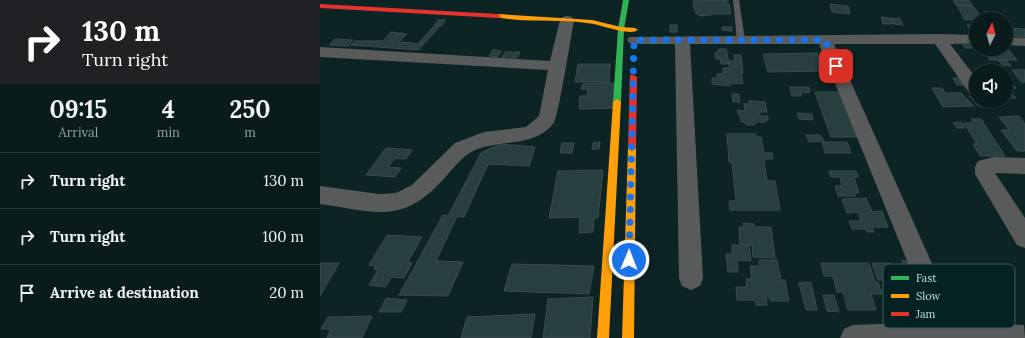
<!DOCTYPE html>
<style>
:root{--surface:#0a1b1b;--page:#132424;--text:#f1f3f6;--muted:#99a1a3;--line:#2a393a}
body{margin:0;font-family:Lora,serif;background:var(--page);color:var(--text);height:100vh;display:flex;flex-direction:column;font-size:15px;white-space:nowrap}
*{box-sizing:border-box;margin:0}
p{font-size:13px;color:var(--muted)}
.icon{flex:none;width:22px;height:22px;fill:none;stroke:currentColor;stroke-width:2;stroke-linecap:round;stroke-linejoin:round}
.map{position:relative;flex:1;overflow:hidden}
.side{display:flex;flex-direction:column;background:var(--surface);width:320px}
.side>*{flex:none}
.guide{background:#202124;color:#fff;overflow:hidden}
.needle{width:26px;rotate:6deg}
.buttons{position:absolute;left:649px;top:12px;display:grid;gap:8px}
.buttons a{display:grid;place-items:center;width:44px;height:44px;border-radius:50%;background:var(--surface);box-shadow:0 1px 3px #0004,0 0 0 1px var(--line);font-size:20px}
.pin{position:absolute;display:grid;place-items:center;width:34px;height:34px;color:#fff;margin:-17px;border-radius:8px;box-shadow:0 2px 6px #0006}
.me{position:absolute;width:44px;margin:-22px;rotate:1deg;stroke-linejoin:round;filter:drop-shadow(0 0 3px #0008)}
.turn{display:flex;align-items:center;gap:14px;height:84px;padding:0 16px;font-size:18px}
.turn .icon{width:52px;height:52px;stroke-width:2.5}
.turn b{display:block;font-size:28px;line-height:34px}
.eta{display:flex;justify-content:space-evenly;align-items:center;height:68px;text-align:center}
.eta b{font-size:24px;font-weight:800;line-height:28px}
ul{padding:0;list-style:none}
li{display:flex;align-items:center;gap:12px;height:56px;padding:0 16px;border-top:1px solid var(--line)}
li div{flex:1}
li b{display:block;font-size:15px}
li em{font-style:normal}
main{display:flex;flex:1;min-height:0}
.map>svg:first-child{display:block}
.building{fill:#273f3f;stroke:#3b4c4c}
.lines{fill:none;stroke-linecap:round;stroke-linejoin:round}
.lane{fill:#595b5b;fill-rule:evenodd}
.street{fill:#595b5b;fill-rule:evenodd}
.fast{fill:#30b455;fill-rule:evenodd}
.slow{fill:#ff9f0a;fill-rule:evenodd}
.jam{fill:#e5322d;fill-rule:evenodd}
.route{stroke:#1a73e8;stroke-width:7;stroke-dasharray:0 12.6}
.key{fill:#042223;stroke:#3f5a5b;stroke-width:1}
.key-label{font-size:11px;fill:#c9dddd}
</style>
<main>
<section class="side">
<div class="guide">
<div class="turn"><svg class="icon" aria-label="right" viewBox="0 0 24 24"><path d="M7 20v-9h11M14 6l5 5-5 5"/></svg><div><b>130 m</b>Turn right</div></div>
</div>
<div class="eta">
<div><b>09:15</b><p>Arrival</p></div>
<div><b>4</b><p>min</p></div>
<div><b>250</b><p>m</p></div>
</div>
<ul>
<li><svg class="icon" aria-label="right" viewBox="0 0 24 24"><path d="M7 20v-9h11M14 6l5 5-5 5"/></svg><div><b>Turn right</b></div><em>130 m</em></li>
<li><svg class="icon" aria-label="right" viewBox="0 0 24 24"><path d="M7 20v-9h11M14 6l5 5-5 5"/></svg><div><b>Turn right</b></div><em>100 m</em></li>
<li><svg class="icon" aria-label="arrive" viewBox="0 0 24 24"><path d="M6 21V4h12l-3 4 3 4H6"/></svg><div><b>Arrive at destination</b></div><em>20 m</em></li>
</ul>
</section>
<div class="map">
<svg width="705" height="338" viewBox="0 0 705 338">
<rect width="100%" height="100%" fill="#0d2424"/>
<path class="building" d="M409,0L405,2L409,4L411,14H393L389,16L387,15L381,16L375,13L377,12L374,9L373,1Z
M633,0H649L653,6L636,5Z
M510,4L528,6L530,14L512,12Z
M637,5L654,7L662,19L645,20Z
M561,17L570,18L572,24H563Z
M571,18L580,19L583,25L573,24Z
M118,20H126L121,26H114Z
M350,25H357V32H350Z
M647,25H656V33H652Z
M113,27H119L105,43H99Z
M402,27H412V31L402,30Z
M686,28L705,29V37L686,35Z
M71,32L87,34L79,42L104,44L99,50L31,45L36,41H63Z
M15,39L33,40L28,46L9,45Z
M640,41H656V48H645Z
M398,49H406L409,64H401L400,59H396L395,52H399Z
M662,49H688L697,60H670Z
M173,50L181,51L178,57L169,56Z
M185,52H192L189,57H182Z
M194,52H200L197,58H190Z
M497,53L504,71L448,72L443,54Z
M414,55H421L423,73H421L423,84L410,83V86L392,84V78H398L397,74H403V68H410L409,61H415Z
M678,60H686L691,66L682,65Z
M258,64H290L289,82H255Z
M692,70H705V82H701Z
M686,77L696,88L688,89L696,98H686Z
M633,78H643L648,85H637Z
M297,83L295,108L259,109L260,96H267L268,89H261L263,84Z
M470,87H489L490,92L480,93L481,96H472Z
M612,88H622L625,93H641L654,106L623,107Z
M495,92H524L552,137H511Z
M412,94H419L420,102H413Z
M656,95V101H664L668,106H658L649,96Z
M429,101L445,102L447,112H439L440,116H448V120H445V122H435V125H426L425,122H421L420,115H418V110L425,111L424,104H429Z
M477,113L492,114L493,120L479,119Z
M699,116L705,124V151H697L681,130H689L679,117Z
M651,119H661L685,156H660L653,144H657L644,123H654Z
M641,122L645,128H637L633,123Z
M407,134H436V137H441L444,153H452L453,159H444L447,181H455L460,210H410L409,201H416L412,162H409Z
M486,135H500L504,141L489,142Z
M280,142L279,149H272L273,143Z
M502,142H527L531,153H505Z
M242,143H254L252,153H240Z
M180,144L215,147L209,166L168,164L144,217L137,216L116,261L143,262L128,296L79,295L123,215L128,216L161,153Z
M66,148L92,150L86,159L75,158L68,167L81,168L75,177L46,175Z
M283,170L278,218H274L273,232L259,233L260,217L229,218L238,171Z
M509,171H536L538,177H534L539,193H534L536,196H518L515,186H522L520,177H511Z
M546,198L552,212L562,211L568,227H552L554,232H547L546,229H532L529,221H541L538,212L527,213L522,199Z
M423,223L434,224V227H451L455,258L433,257L432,245L420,244L419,227H424Z
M67,235L102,237L88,262L92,263L84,278L71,277L66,287L49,285L58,270L54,269L56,266L49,265Z
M412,245H429L431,261L417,260L418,272H408L406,254H412Z
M439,260H457L461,280H465L469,301H451V298H446L447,305H436L435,300H417L416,287H427L426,279H432L430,266H440Z
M582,260L590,261L605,301L573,300L567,280H558L552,263H570L573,272H586Z
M0,263H19L0,296Z
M501,263H549L555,282H558L562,294H551L556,310H528L523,292H517L513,276H504Z
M192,264L274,266L269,294L184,291Z
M491,282L497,310H486L479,283Z
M503,295H514L519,312L507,311Z
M273,297L270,338H223L228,299Z
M66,298L87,300L81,312H59Z
M215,314L211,338H141L147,317Z
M52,316L42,338H7L11,329H1L8,317Z"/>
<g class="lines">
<path class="lane" d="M413,0H419L425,40L421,42L417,40Z"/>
<path class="street" d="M247,16L252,17L254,20C251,35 239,117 233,124C213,148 181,139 155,150C141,156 131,172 120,183C80,225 52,211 0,204V186L59,194L76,193L92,185L135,143L164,132L206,127L219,116L228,70L0,57V47L230,61L240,20L242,17Z
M618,34L656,35V43L630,44L656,78V96L650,94L615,44H514L638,322L704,325L705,338H520L524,329L533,325L612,322L499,44H370L383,278L380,286L371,290L362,286L359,278L355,44H314L309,43L307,40L309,37Z
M686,37L705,38V46L686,45Z
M674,157L705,158V174L675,173L705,218V248L697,245L655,174V167L658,161Z"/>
<path class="fast" d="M303,0H309L304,29L301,102L297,105L293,102L298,29Z"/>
<path class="slow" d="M178,14L272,20L301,27L315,28L318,30C310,36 284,26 274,24C242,18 208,24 176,17L175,16Z
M297,99L301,102L289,338H277L293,102Z
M312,145L316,148L314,338H302L308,148Z"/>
<path class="jam" d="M0,4L178,14L181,16L178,18L0,8Z
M310,75H313L317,77L316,148L312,151L308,148Z"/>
</g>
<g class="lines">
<path class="route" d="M309,260L314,40H505L516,66"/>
</g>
<rect x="563" y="264" width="132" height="64" rx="6" class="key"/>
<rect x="571" y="276" width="18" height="4" fill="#30b455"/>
<rect x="571" y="294" width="18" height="4" fill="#ff9f0a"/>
<rect x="571" y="312" width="18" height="4" fill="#e5322d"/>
<g class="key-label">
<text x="596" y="282">Fast</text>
<text x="596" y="300">Slow</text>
<text x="596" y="318">Jam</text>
</g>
</svg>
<div class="buttons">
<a><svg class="needle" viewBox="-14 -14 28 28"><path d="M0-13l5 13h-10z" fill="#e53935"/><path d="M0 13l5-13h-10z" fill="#99a1a3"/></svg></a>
<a><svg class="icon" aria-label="sound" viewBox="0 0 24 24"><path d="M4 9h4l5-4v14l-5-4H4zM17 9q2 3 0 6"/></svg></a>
</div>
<div class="pin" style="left:516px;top:66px;background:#d93025"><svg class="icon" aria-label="arrive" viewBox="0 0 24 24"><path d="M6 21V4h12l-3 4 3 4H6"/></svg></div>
<svg class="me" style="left:309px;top:260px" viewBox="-20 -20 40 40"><circle r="17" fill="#1a73e8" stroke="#fff" stroke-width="3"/><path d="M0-11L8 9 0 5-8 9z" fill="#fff"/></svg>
</div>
</main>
